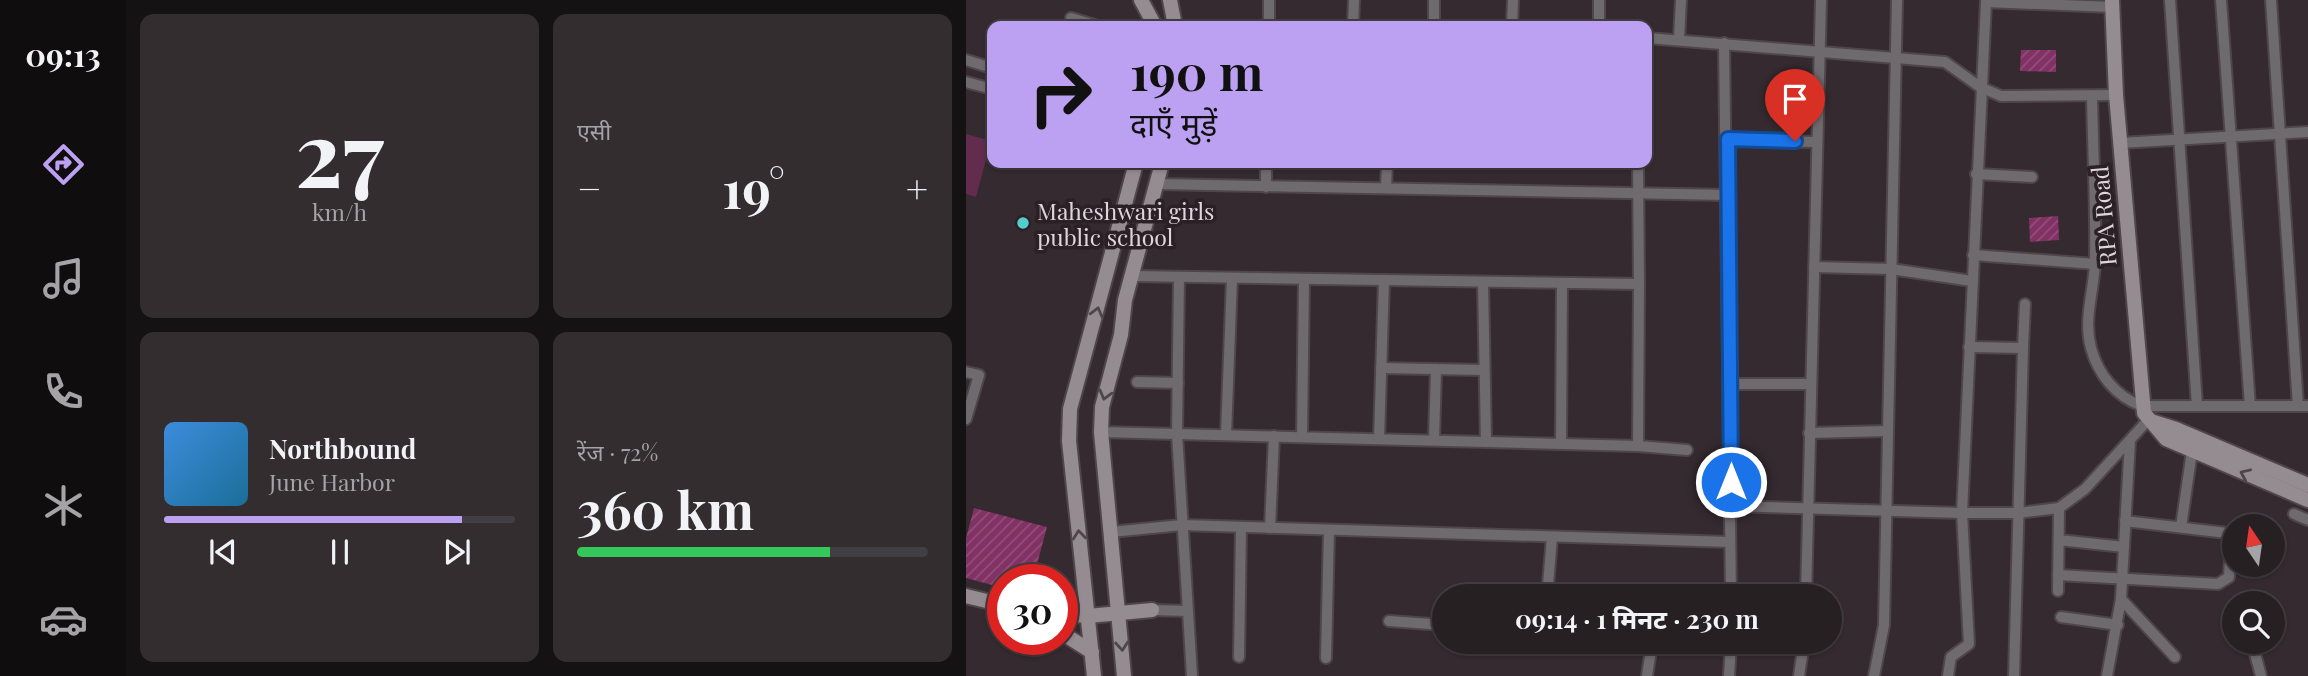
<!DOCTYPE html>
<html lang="hi">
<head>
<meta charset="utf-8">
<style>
  :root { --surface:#272023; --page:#332d30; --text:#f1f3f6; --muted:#a4a3a6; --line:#433e41; --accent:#bca0f2 }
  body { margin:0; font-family:"Playfair Display","Noto Sans Devanagari",serif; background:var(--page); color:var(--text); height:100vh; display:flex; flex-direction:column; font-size:26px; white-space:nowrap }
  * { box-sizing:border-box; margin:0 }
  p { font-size:23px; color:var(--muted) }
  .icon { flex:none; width:38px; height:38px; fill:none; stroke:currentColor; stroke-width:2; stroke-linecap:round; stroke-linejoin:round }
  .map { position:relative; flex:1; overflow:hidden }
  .details { display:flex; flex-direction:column; gap:14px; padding:14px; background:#151213; width:840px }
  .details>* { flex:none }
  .guide { position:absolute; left:21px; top:21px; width:665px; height:147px; border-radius:14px; box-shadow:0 2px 5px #0004,0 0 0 2px var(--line); background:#bca0f2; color:#111; overflow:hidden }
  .needle { width:46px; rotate:347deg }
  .tools { position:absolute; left:1256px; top:514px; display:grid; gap:14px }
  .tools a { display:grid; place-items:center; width:63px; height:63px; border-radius:50%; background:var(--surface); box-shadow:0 2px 5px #0004,0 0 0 2px var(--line); font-size:35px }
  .speed { position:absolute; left:21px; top:564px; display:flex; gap:14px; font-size:35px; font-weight:700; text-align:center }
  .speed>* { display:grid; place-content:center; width:91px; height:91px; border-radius:50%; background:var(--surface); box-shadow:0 2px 5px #0004,0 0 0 2px var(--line); line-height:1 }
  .speed .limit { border:10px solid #d22; background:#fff; color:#111 }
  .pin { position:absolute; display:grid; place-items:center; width:60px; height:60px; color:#fff; margin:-72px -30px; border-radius:50% 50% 50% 0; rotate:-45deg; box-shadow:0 0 7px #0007 }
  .pin .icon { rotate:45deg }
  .me { position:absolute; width:77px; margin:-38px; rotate:0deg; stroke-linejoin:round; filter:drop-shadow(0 0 5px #0008) }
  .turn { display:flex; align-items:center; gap:24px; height:147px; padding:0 28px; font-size:32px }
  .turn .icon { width:91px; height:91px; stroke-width:2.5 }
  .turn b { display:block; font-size:49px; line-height:60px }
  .big { font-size:52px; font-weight:700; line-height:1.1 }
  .details .widget { flex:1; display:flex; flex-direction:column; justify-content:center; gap:10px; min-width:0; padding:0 24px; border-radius:14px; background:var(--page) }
  .details .dial { align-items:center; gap:0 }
  .dial b { font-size:91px; line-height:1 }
  .song { display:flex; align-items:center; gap:21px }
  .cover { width:84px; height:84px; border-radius:10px; background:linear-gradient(135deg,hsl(210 70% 55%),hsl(200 70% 35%)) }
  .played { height:7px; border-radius:4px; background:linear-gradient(90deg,var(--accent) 85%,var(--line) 85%) }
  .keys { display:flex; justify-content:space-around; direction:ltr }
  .heat { display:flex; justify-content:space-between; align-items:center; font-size:38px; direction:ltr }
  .charge { height:10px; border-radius:5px; background:linear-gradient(90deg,#34c759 72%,var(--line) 0) }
  .details .tiles { flex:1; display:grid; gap:14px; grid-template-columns:repeat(2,1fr) }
  .trip { position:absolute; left:466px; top:584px; width:410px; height:70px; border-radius:35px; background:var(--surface); box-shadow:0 2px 5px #0004,0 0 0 2px var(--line); font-weight:700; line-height:70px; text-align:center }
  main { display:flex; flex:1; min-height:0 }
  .tabs { display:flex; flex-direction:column; width:126px; justify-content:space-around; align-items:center; background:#100d0e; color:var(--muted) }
  .tabs .icon { width:49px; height:49px }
  .tabs .current { color:var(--accent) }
  .tabs b { font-size:32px; color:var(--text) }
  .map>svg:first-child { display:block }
  .park { fill:#612c4d }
  .building { fill:url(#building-hatch) }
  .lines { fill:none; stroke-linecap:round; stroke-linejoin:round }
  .street-casing { stroke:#4f464a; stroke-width:14 }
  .secondary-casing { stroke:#4f464a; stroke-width:18 }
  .street { stroke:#6f6a6d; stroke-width:10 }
  .secondary { stroke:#958c91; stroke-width:14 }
  .oneway { stroke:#4f464b }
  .route-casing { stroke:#114b97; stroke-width:18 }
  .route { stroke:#1a73e8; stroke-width:12 }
  .poi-dot { fill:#53cdcb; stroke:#2a2026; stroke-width:2.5 }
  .labels { text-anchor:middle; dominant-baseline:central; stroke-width:7; stroke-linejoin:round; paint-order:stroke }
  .poi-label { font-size:23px; fill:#ddd6da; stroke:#2a2026; text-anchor:start }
  .street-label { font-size:23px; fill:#ddd6da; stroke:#2a2026 }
</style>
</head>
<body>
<main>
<nav class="tabs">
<b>09:13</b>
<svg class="icon current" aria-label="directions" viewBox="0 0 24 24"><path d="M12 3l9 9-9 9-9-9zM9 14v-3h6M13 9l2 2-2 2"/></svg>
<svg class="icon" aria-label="music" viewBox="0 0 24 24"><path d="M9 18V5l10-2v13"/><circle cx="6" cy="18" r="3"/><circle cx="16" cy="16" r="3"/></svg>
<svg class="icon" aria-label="phone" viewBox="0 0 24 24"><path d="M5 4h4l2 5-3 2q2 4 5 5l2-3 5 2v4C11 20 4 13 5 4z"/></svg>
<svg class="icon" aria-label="climate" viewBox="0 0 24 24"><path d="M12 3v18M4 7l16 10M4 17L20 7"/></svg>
<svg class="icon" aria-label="car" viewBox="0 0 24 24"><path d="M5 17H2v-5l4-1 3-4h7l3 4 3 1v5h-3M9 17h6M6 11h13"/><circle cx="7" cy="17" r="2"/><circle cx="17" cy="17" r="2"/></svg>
</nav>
<section class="details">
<div class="tiles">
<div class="widget dial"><b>27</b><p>km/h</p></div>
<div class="widget"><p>एसी</p>
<div class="heat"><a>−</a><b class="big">19°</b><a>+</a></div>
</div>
<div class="widget">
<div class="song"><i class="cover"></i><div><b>Northbound</b><p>June Harbor</p></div></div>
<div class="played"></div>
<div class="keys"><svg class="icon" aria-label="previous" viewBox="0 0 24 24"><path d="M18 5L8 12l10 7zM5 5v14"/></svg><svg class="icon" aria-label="pause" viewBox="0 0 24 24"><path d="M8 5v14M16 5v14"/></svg><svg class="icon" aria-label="next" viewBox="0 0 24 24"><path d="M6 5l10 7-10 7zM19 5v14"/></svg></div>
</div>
<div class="widget"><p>रेंज · 72%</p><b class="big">360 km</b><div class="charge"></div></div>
</div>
</section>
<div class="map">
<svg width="1342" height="676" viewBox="0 0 1342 676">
  <defs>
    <pattern id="building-hatch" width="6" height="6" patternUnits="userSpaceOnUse" patternTransform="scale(1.75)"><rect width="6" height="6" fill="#813164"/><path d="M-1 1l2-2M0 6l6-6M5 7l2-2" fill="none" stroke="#924e7a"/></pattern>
  </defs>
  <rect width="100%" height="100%" fill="#342a2f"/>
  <!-- park -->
  <path class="park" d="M 0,134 L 25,141 L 10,197 L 0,194 Z"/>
  <!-- building -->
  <g class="building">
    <path d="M 1055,50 L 1090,50 L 1090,72 L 1054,71 Z"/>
    <path d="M 1092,216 L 1093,240 L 1064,242 L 1063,218 Z"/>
    <path d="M 8,508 L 81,527 L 67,579 L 37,579 L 37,588 L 0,578 L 0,538 Z"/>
  </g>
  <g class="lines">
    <!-- street casing -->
    <g class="street-casing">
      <g id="street">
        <path d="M 1204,0 L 1231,406"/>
        <path d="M 1255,0 L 1284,406"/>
        <path d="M 1305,0 L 1332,406"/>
        <path d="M 105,18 L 132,26"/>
        <path d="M 303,26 L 303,0"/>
        <path d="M 387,26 L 388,0"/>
        <path d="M 468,26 L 468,0"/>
        <path d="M 546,26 L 547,0"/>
        <path d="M 633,26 L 633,0"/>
        <path d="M 681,38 L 979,62 L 1014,87 L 1035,96 L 1150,95"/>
        <path d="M 713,39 L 715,0"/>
        <path d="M 758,43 L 765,597"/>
        <path d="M 0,60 L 26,68"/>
        <path d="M 0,82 L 26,89"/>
        <path d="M 1126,96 C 1127,151 1130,207 1129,262 C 1128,291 1117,319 1125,348 C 1132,374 1150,397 1176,406 L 1342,406"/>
        <path d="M 762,140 L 851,142"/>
        <path d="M 1154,143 L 1342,132"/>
        <path d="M 1010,174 L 1066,177"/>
        <path d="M 192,184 L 761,195"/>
        <path d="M 300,187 L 300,163"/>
        <path d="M 420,188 L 421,163"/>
        <path d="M 1007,255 L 1129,264"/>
        <path d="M 848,267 L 925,269 L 1006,281"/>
        <path d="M 166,276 L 673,284 L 672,163"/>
        <path d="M 213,277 L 211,434 L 226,676"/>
        <path d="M 517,282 L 520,442"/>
        <path d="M 1003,347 L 1057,348 L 1048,676"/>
        <path d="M 1057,348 L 1059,304"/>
        <path d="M 415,368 L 518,370"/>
        <path d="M 0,372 L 13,375 L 0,419"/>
        <path d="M 171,382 L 212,383"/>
        <path d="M 764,384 L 844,384"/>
        <path d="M 135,432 L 672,446 L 721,450"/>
        <path d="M 843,433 L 921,431"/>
        <path d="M 260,435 L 266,278"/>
        <path d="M 336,437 L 338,279"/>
        <path d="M 413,439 L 418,280"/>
        <path d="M 468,440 L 470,369"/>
        <path d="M 595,444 L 596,283"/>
        <path d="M 672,446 L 673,284"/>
        <path d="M 765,506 L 996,513 L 1052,513 L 1093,508 L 1119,489 L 1183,419"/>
        <path d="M 1328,514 L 1342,520"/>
        <path d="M 1215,527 L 1226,451"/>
        <path d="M 304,528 L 308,436"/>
        <path d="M 145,532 L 216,525 L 764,542"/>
        <path d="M 1093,540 L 1158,547"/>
        <path d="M 1092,575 L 1252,584 L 1263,577 L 1265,540 L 1261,533 L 1159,521"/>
        <path d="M 1092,591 L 1093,508"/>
        <path d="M 581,597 L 586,537"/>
        <path d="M 840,597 L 855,0"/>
        <path d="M 1155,599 L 1209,657"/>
        <path d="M 186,610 L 222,611"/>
        <path d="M 1095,617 L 1152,625"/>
        <path d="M 423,621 L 478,625"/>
        <path d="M 676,642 L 765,650"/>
        <path d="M 1286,642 L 1295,676"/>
        <path d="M 273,657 L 275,527"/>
        <path d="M 360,658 L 363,530"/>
        <path d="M 681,676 L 686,643"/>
        <path d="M 763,676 L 765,642"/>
        <path d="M 833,676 L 838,642"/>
        <path d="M 908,676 L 918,625 L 931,0"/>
        <path d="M 982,676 L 985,657 L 1003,644 L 996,513 L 1020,2 L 1146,7"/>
        <path d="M 1141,676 L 1155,599 L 1164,441"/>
      </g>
    </g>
    <!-- secondary casing -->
    <g class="secondary-casing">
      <g id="secondary">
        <path d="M 175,0 L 189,26"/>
        <path d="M 204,0 L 209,26"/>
        <path d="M 1146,0 L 1150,95 L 1178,413 L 1200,439 L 1342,500"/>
        <path d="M 1188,422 L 1210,429 L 1342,485"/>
        <path d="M 0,596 L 37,605"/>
        <path d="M 96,614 L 122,616 L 186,610"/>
        <path d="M 96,633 L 126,652"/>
        <path d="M 128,676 L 103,441 L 104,409 L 170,163"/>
        <path d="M 158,676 L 135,432 L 136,407 L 155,335 L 159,300 L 196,163"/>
      </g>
    </g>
    <!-- street -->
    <use href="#street" class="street"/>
    <!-- secondary -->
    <use href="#secondary" class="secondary"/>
  </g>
  <!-- one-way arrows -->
  <defs><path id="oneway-chevron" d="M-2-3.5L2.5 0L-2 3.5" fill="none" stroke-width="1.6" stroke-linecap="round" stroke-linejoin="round" transform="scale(1.75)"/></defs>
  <g class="oneway">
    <use href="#oneway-chevron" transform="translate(131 312) rotate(-75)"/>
    <use href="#oneway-chevron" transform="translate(139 395) rotate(105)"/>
    <use href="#oneway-chevron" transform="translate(1279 474) rotate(-156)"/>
    <use href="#oneway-chevron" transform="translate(113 535) rotate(-96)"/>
    <use href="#oneway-chevron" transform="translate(156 646) rotate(85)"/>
  </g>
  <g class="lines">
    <!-- route casing -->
    <g class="route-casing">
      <path id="route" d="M 765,482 L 762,139 L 829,141"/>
    </g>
    <!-- route -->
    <use href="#route" class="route"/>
  </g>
  <!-- markers -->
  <circle class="poi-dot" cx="57" cy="223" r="7"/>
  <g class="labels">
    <!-- poi labels -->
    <g class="poi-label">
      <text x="71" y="210">Maheshwari girls<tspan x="71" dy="26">public school</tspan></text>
    </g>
    <!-- street labels -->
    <g class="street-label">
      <text transform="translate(1137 216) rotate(-95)">RPA Road</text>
    </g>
  </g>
</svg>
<div class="tools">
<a><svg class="needle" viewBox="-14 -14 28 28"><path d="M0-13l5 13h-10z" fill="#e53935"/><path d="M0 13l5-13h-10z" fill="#a4a3a6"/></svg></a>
<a><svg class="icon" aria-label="search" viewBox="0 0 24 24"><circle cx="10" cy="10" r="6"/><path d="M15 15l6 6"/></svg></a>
</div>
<div class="speed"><div class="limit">30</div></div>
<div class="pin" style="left:829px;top:141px;background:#d93025"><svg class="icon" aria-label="arrive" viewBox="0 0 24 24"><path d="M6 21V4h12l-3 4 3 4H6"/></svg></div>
<svg class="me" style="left:765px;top:482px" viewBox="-20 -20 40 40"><circle r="17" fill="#1a73e8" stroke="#fff" stroke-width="3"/><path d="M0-11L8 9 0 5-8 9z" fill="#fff"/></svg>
<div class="trip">09:14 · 1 मिनट · 230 m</div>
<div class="guide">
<div class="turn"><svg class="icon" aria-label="right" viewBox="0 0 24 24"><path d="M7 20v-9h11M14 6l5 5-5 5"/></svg><div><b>190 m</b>दाएँ मुड़ें</div></div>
</div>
</div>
</main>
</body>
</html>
